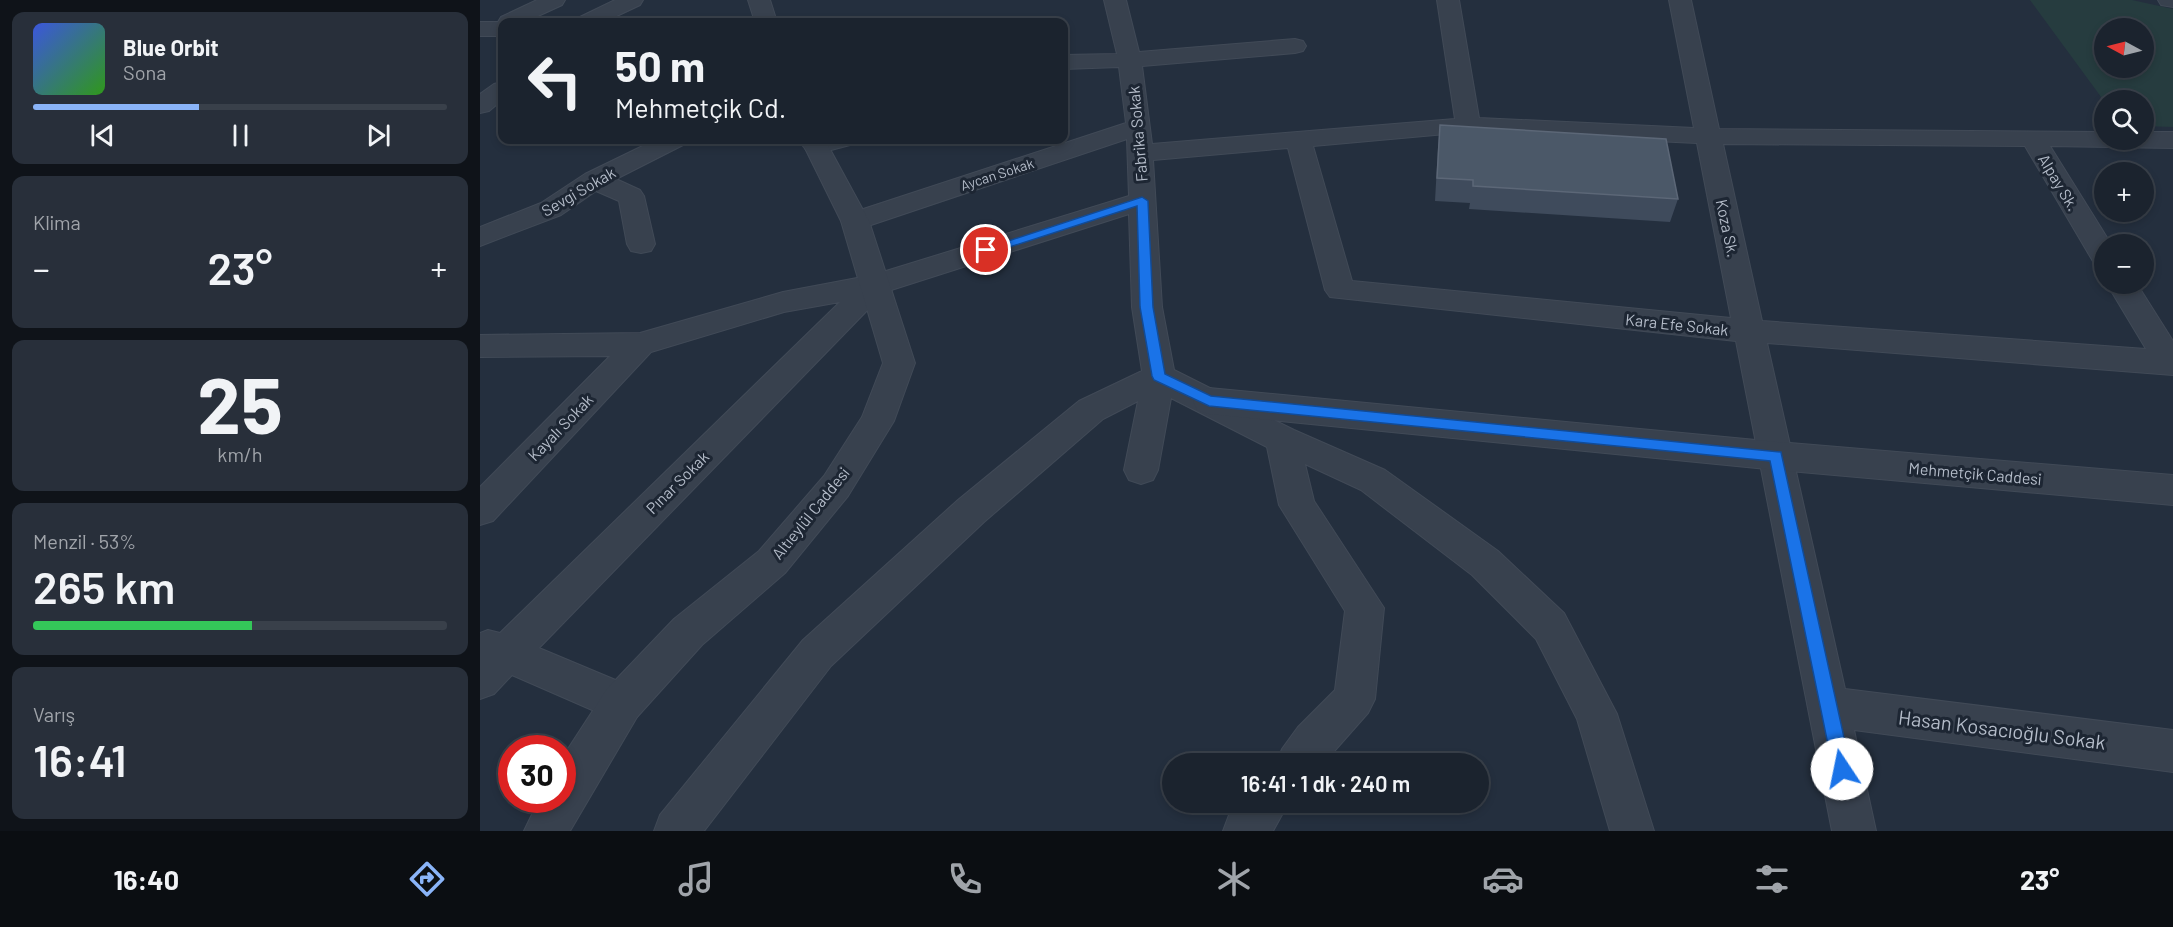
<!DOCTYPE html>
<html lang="tr">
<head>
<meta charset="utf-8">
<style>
  :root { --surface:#1b232e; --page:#282f3a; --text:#f1f3f6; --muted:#a0a4aa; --line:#39404a; --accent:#8ab4f8 }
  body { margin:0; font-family:Barlow,sans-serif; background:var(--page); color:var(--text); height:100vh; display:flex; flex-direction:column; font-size:22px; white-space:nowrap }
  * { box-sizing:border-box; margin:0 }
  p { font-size:20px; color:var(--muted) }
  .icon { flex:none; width:33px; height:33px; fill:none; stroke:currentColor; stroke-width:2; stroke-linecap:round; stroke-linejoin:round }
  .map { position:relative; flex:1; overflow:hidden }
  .details { display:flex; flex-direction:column; gap:12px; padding:12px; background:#0f1319; width:480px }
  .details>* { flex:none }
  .guide { position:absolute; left:18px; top:18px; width:570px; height:126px; border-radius:12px; box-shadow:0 3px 9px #0003,0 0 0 2px var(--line); background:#1b232e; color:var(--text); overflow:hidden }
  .needle { width:39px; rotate:277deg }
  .fabs { position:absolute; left:1614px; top:18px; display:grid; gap:12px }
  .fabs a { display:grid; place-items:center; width:60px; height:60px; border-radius:50%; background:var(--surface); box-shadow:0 3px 9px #0003,0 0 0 2px var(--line); font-size:30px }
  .speed { position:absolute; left:18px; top:735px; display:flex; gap:12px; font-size:30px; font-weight:700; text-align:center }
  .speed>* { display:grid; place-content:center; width:78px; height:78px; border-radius:50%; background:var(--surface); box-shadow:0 3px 9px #0003,0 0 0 2px var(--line); line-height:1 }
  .speed .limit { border:9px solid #d22; background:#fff; color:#111 }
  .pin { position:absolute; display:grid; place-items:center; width:51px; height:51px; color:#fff; margin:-26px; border:3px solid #fff; border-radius:50%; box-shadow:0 2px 6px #0007 }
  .me { position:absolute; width:66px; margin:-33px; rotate:349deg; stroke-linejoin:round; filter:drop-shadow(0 0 4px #0008) }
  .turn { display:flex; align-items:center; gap:21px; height:126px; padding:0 18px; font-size:27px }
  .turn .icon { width:78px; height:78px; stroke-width:2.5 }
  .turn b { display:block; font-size:42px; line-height:51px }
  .big { font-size:45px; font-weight:600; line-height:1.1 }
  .details .card { flex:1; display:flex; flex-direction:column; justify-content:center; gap:9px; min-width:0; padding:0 21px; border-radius:12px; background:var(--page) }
  .details .dial { align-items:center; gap:0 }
  .dial b { font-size:78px; line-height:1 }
  .song { display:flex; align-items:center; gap:18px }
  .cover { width:72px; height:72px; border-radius:9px; background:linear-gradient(135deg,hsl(230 70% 55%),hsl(110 70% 35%)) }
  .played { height:6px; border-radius:3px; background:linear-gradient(90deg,var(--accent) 40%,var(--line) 40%) }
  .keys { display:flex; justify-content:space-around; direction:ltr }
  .heat { display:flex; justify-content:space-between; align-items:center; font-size:33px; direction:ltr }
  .charge { height:9px; border-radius:4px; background:linear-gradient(90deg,#34c759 53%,var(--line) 0) }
  .trip { position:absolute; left:682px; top:753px; width:327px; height:60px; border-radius:30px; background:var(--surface); box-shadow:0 3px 9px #0003,0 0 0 2px var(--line); font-weight:600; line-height:60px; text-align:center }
  .menu { display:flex; height:96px; justify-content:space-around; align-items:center; background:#0b0e12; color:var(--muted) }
  .menu .icon { width:42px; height:42px }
  .menu .current { color:var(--accent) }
  .menu b { font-size:27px; color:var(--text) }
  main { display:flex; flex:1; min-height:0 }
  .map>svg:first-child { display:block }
  .green { fill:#263c3f; fill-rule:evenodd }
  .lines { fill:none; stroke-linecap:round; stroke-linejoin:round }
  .minor-casing { stroke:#414a57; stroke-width:2 }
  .tertiary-casing { stroke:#414a57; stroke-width:2 }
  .minor { fill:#38414e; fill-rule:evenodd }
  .tertiary { fill:#38414e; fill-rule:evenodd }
  .wall { fill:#3f4b5c }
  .building { fill:#4b5868; stroke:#5c6777; stroke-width:1.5 }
  .route { fill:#1a73e8; stroke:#114b97; stroke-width:1.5 }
  .labels { text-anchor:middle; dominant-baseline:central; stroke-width:6; stroke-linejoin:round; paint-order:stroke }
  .far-street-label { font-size:14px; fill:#b4bcc9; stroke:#1d2633 }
  .street-label { font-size:16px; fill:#b4bcc9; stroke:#1d2633 }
  .near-street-label { font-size:20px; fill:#b4bcc9; stroke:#1d2633 }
</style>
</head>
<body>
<main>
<section class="details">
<div class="card">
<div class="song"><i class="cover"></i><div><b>Blue Orbit</b><p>Sona</p></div></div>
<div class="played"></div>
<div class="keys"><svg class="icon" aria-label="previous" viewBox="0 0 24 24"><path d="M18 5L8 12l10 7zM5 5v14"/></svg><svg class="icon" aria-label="pause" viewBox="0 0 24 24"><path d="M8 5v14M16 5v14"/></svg><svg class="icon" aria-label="next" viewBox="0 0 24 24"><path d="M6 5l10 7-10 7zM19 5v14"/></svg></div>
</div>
<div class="card"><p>Klima</p>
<div class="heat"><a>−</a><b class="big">23°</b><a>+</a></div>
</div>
<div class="card dial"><b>25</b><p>km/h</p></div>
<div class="card"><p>Menzil · 53%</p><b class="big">265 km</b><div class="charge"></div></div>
<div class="card"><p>Varış</p><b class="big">16:41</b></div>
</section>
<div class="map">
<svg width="1693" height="831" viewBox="0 0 1693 831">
  <rect width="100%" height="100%" fill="#242f3e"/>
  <!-- green -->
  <path class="green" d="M 1550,0 L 1652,0 L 1693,9 L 1693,127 L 1664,126 L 1664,100 L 1624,101 ZM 1624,28 L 1664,28 L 1664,68 L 1624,68 Z"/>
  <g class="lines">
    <!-- minor casing -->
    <g class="minor-casing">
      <g id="minor">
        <path d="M 57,0 L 85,0 L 82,5 L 45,22 L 22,22 L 22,36 L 0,36 L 0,22 L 18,22 L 21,17 Z"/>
        <path d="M 135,0 L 163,0 L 160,5 L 124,22 L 97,22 L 100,17 Z"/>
        <path d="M 624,0 L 646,0 L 659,52 L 815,39 L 823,41 L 826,46 L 823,51 L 815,53 L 662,66 L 672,144 L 975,119 L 957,0 L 979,0 L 999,118 L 1214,128 L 1189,0 L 1211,0 L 1239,129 L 1624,132 L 1624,140 L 1664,140 L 1664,132 L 1693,132 L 1693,148 L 1570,146 L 1631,244 L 1624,244 L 1624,266 L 1614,263 L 1545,146 L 1243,144 L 1282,321 L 1666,349 L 1627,284 L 1657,284 L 1693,341 L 1693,375 L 1287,343 L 1365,689 L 1693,730 L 1693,772 L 1374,730 L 1396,831 L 1352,831 L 1256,341 L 850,297 L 845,290 L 808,148 L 673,160 L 682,307 L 694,370 L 814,430 L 905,470 L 1018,551 L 1084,613 L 1137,714 L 1174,831 L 1130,831 L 1097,719 L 1056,639 L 992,575 L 881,490 L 825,464 L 834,501 L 904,608 L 895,699 L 888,713 L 843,764 L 796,764 L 802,749 L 818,727 L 855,690 L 865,611 L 799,505 L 787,447 L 691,398 L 678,470 L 673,480 L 661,484 L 649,480 L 644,470 L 658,401 L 623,419 L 504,522 L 351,666 L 224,831 L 174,831 L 180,815 L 323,640 L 478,500 L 599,401 L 662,371 L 652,307 L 649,214 L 405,292 L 59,648 L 157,689 L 163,703 L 157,717 L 142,723 L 32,675 L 14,694 L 0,699 L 0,633 L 8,630 L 20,633 L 360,302 L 304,312 L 171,352 L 13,521 L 0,525 L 0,487 L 130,356 L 0,357 L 0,335 L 160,333 L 303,292 L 393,275 L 649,196 L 647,139 L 385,227 L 375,230 L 365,227 L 361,221 L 365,215 L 646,123 L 639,67 L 584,69 L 584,55 L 637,54 ZM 988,132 L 1217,143 L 1251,318 L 872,281 L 833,146 Z"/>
        <path d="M 1678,0 L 1693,0 L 1693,7 L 1681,5 Z"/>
        <path d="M 22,82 L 22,100 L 9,111 L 0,113 L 0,94 L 14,84 Z"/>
        <path d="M 175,140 L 207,140 L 203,145 L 136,179 L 160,190 L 164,196 L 175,244 L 171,251 L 161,253 L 151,251 L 147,244 L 139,201 L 116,191 L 81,215 L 0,246 L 0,227 L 61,203 L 105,174 Z"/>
        <path d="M 332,140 L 374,140 L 370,145 L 336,154 L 327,151 L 323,146 Z"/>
        <path d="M 759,802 L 809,802 L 793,831 L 743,831 L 749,815 Z"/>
      </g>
    </g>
    <!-- tertiary casing -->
    <g class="tertiary-casing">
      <g id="tertiary">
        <path d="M 268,0 L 290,0 L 297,22 L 275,22 Z"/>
        <path d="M 321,140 L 345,140 L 389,221 L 435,363 L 414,421 L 368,496 L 305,573 L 222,645 L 157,717 L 90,831 L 44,831 L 59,800 L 82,800 L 82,758 L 127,689 L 194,619 L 279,551 L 344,476 L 382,417 L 403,363 L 361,221 Z"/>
        <path d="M 729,388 L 1297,442 L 1693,475 L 1693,505 L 1297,470 L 729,414 L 717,410 L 713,401 L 717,392 Z"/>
      </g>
    </g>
    <!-- minor -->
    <use href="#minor" class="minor"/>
    <!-- tertiary -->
    <use href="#tertiary" class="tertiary"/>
  </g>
  <!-- wall -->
  <path class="wall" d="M 960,125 L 1198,199 L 1190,222 L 989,209 L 990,203 L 955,201 L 958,147 Z"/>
  <!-- building -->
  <path class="building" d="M 960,125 L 1186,139 L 1198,199 L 993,186 L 993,180 L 957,178 Z"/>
  <!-- route -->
  <path class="route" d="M 662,197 L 668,201 L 673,307 L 685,374 L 731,396 L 1301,452 L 1371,769 L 1368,775 L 1362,778 L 1356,775 L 1353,769 L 1290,461 L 729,406 L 674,380 L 672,376 L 660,307 L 657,206 L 511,253 L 506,254 L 501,250 Z"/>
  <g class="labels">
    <!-- far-street labels -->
    <g class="far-street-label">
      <text transform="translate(517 174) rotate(-18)">Aycan Sokak</text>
    </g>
    <!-- street labels -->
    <g class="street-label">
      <text transform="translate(657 134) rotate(-95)">Fabrika Sokak</text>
      <text transform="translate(1579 182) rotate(59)">Alpay Sk.</text>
      <text transform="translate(98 191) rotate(-30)">Sevgi Sokak</text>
      <text transform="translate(1248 228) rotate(78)">Koza Sk.</text>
      <text transform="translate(1197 324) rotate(6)">Kara Efe Sokak</text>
      <text transform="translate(80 427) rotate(-46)">Kayalı Sokak</text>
      <text transform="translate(1495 473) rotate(5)">Mehmetçik Caddesi</text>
      <text transform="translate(197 482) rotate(-45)">Pınar Sokak</text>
      <text transform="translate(330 513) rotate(-51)">Altıeylül Caddesi</text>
    </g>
    <!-- near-street labels -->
    <g class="near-street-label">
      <text transform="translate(1522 729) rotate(7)">Hasan Kosacıoğlu Sokak</text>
    </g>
  </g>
</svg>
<div class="fabs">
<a><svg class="needle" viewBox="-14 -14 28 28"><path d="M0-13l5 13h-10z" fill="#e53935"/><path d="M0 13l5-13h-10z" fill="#a0a4aa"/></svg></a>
<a><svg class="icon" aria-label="search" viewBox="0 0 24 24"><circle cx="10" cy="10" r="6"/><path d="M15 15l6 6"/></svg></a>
<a>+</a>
<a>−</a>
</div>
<div class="speed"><div class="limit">30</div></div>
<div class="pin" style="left:506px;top:250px;background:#d93025"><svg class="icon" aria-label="arrive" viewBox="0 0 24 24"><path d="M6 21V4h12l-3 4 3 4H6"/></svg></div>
<svg class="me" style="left:1362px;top:769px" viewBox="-20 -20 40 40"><circle r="19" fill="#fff"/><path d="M0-13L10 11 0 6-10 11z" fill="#1a73e8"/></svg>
<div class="trip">16:41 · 1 dk · 240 m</div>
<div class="guide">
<div class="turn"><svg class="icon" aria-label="left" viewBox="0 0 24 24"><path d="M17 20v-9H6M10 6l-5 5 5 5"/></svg><div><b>50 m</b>Mehmetçik Cd.</div></div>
</div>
</div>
</main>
<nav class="menu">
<b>16:40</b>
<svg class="icon current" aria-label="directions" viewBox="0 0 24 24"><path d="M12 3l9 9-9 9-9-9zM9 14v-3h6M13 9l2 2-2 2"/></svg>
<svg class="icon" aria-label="music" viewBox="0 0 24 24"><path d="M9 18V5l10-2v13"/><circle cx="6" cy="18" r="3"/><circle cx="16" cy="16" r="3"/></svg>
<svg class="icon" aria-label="phone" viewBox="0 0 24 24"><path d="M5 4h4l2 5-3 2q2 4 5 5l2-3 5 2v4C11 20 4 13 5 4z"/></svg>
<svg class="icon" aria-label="climate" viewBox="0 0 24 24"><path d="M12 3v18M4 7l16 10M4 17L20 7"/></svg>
<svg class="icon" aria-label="car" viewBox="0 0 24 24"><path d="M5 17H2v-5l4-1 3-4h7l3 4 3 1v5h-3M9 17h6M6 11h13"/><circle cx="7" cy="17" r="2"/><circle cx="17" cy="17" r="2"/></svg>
<svg class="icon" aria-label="filters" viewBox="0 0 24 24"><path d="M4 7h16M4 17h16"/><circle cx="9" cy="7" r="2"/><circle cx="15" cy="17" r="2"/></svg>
<b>23°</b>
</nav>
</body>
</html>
